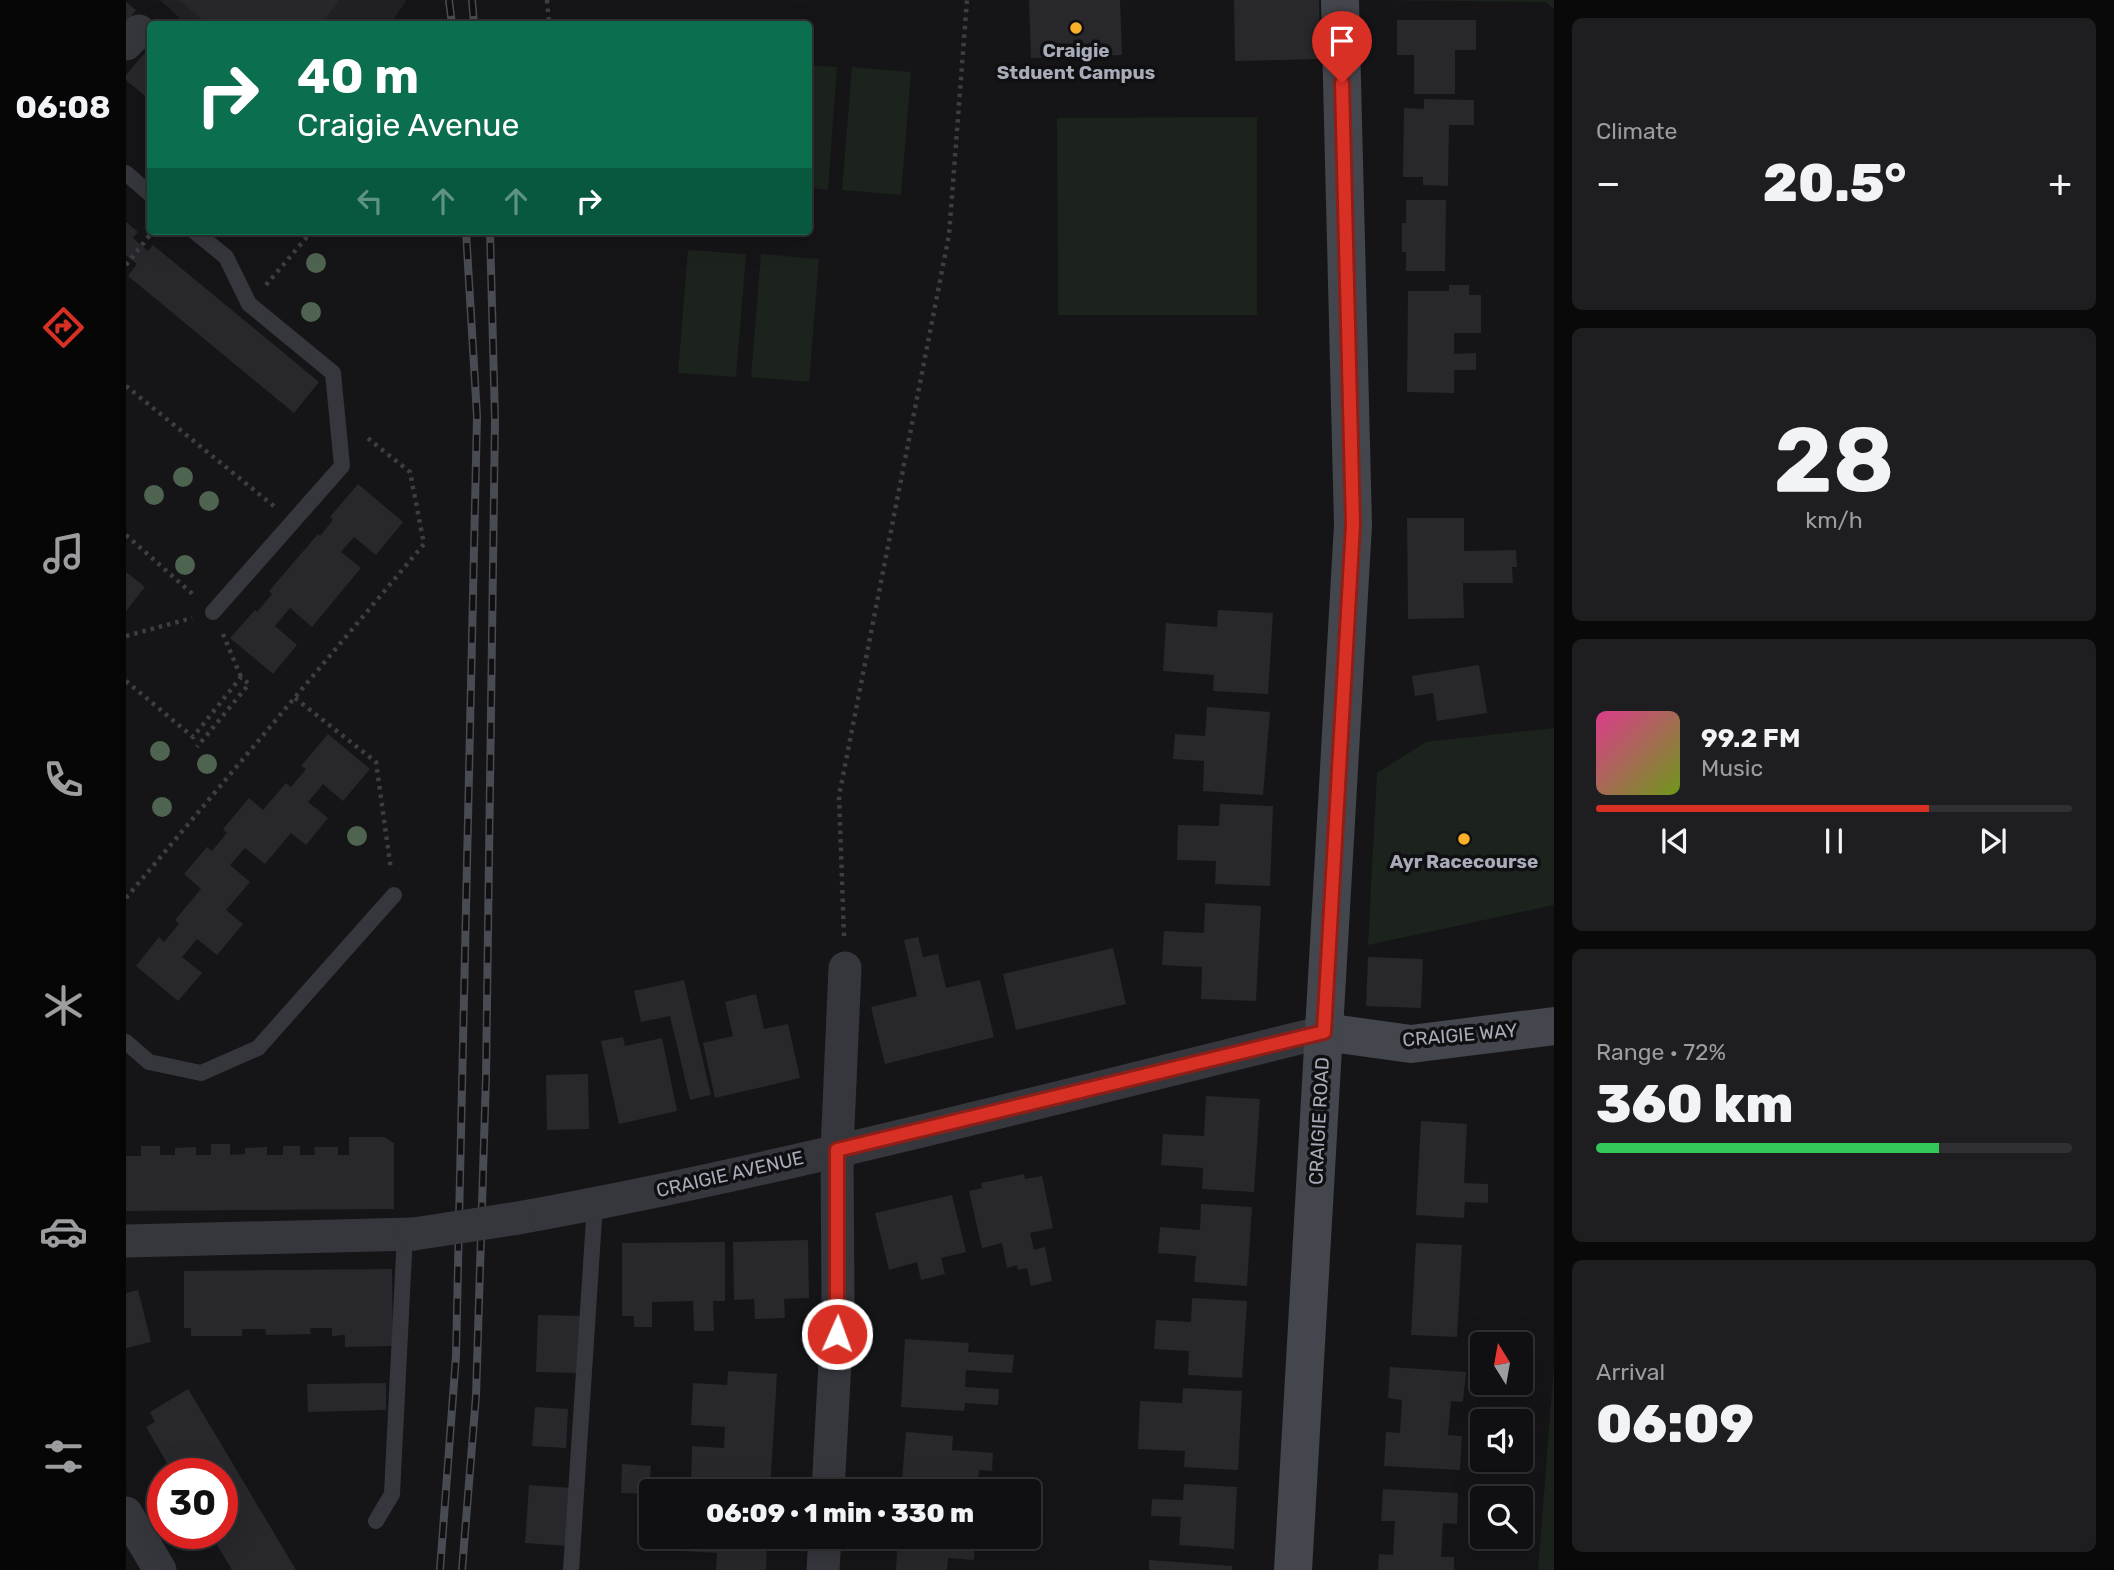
<!DOCTYPE html>
<html lang="en">
<head>
<meta charset="utf-8">
<style>
  :root { --surface:#101012; --page:#1e1e20; --text:#f1f3f6; --muted:#9c9d9f; --line:#303032; --accent:#d93025 }
  body { margin:0; font-family:Rubik,sans-serif; background:var(--page); color:var(--text); height:100vh; display:flex; flex-direction:column; font-size:26px; white-space:nowrap }
  * { box-sizing:border-box; margin:0 }
  p { font-size:23px; color:var(--muted) }
  .icon { flex:none; width:38px; height:38px; fill:none; stroke:currentColor; stroke-width:2; stroke-linecap:round; stroke-linejoin:round }
  .map { position:relative; flex:1; overflow:hidden }
  .side { display:flex; flex-direction:column; gap:18px; padding:18px; background:#09090a; width:560px }
  .side>* { flex:none }
  .hud { position:absolute; left:21px; top:21px; width:665px; height:214px; border-radius:7px; box-shadow:0 7px 28px #0002,0 0 0 2px var(--line); background:#0b6e4f; color:#fff; overflow:hidden }
  .needle { width:46px; rotate:349deg }
  .tools { position:absolute; left:1344px; top:1332px; display:grid; gap:14px }
  .tools a { display:grid; place-items:center; width:63px; height:63px; border-radius:7px; background:var(--surface); box-shadow:0 7px 28px #0002,0 0 0 2px var(--line); font-size:35px }
  .speed { position:absolute; left:21px; top:1458px; display:flex; gap:14px; font-size:35px; font-weight:700; text-align:center }
  .speed>* { display:grid; place-content:center; width:91px; height:91px; border-radius:50%; background:var(--surface); box-shadow:0 7px 28px #0002,0 0 0 2px var(--line); line-height:1 }
  .speed .limit { border:10px solid #d22; background:#fff; color:#111 }
  .pin { position:absolute; display:grid; place-items:center; width:60px; height:60px; color:#fff; margin:-72px -30px; border-radius:50% 50% 50% 0; rotate:-45deg; box-shadow:0 0 7px #0007 }
  .pin .icon { rotate:45deg }
  .me { position:absolute; width:77px; margin:-38px; rotate:2deg; stroke-linejoin:round; filter:drop-shadow(0 0 5px #0008) }
  .turn { display:flex; align-items:center; gap:24px; height:147px; padding:0 35px; font-size:32px }
  .turn .icon { width:91px; height:91px; stroke-width:2.5 }
  .turn b { display:block; font-size:49px; line-height:60px }
  .lanes { display:flex; align-items:center; height:66px; padding:0 35px; background:#0003; justify-content:center; gap:35px; direction:ltr }
  .lanes .off { opacity:.35 }
  .big { font-size:52px; font-weight:800; line-height:1.1 }
  .side .tile { flex:1; display:flex; flex-direction:column; justify-content:center; gap:10px; min-width:0; padding:0 24px; border-radius:10px; background:var(--page) }
  .side .dial { align-items:center; gap:0 }
  .dial b { font-size:91px; line-height:1 }
  .song { display:flex; align-items:center; gap:21px }
  .cover { width:84px; height:84px; border-radius:10px; background:linear-gradient(135deg,hsl(330 70% 55%),hsl(80 70% 35%)) }
  .played { height:7px; border-radius:4px; background:linear-gradient(90deg,var(--accent) 70%,var(--line) 70%) }
  .keys { display:flex; justify-content:space-around; direction:ltr }
  .heat { display:flex; justify-content:space-between; align-items:center; font-size:38px; direction:ltr }
  .charge { height:10px; border-radius:5px; background:linear-gradient(90deg,#34c759 72%,var(--line) 0) }
  .trip { position:absolute; left:513px; top:1479px; width:402px; height:70px; border-radius:7px; background:var(--surface); box-shadow:0 7px 28px #0002,0 0 0 2px var(--line); font-weight:800; line-height:70px; text-align:center }
  main { display:flex; flex:1; min-height:0 }
  .tabs { display:flex; flex-direction:column; width:126px; justify-content:space-around; align-items:center; background:#060607; color:var(--muted) }
  .tabs .icon { width:49px; height:49px }
  .tabs .current { color:var(--accent) }
  .tabs b { font-size:32px; color:var(--text) }
  .map>svg:first-child { display:block }
  .built { fill:#212125 }
  .green { fill:#1b231c }
  .building { fill:#28282c }
  .lines { fill:none; stroke-linecap:round; stroke-linejoin:round }
  .path { stroke:#3c3e44; stroke-width:4.5; stroke-dasharray:3.5 5; stroke-linecap:butt }
  .lane { stroke:#36373d; stroke-width:16 }
  .street { stroke:#36373d; stroke-width:33 }
  .secondary { stroke:#44464d; stroke-width:38 }
  .rail-casing { stroke:#494b52; stroke-width:8 }
  .rail { stroke:#101013; stroke-width:5; stroke-dasharray:16; stroke-linecap:butt }
  .street-bridge { stroke:#36373d; stroke-width:33 }
  .tree { fill:#4e6450 }
  .route-casing { stroke:#8d1f18; stroke-width:18 }
  .route { stroke:#d93025; stroke-width:12 }
  .poi-dot { fill:#fcaf29; stroke:#101013; stroke-width:2.5 }
  .labels { text-anchor:middle; dominant-baseline:central; stroke-width:7; stroke-linejoin:round; paint-order:stroke }
  .poi-label { font-size:19px; font-weight:bold; fill:#a7acb8; stroke:#101013 }
  .street-label { font-size:19px; fill:#a7acb8; stroke:#101013 }
</style>
</head>
<body>
<main>
<nav class="tabs">
<b>06:08</b>
<svg class="icon current" aria-label="directions" viewBox="0 0 24 24"><path d="M12 3l9 9-9 9-9-9zM9 14v-3h6M13 9l2 2-2 2"/></svg>
<svg class="icon" aria-label="music" viewBox="0 0 24 24"><path d="M9 18V5l10-2v13"/><circle cx="6" cy="18" r="3"/><circle cx="16" cy="16" r="3"/></svg>
<svg class="icon" aria-label="phone" viewBox="0 0 24 24"><path d="M5 4h4l2 5-3 2q2 4 5 5l2-3 5 2v4C11 20 4 13 5 4z"/></svg>
<svg class="icon" aria-label="climate" viewBox="0 0 24 24"><path d="M12 3v18M4 7l16 10M4 17L20 7"/></svg>
<svg class="icon" aria-label="car" viewBox="0 0 24 24"><path d="M5 17H2v-5l4-1 3-4h7l3 4 3 1v5h-3M9 17h6M6 11h13"/><circle cx="7" cy="17" r="2"/><circle cx="17" cy="17" r="2"/></svg>
<svg class="icon" aria-label="filters" viewBox="0 0 24 24"><path d="M4 7h16M4 17h16"/><circle cx="9" cy="7" r="2"/><circle cx="15" cy="17" r="2"/></svg>
</nav>
<div class="map">
<svg width="1428" height="1570" viewBox="0 0 1428 1570">
  <rect width="100%" height="100%" fill="#151518"/>
  <!-- built -->
  <path class="built" d="M 34,0 L 279,0 L 279,3 L 264,24 L 60,24 Z"/>
  <!-- green -->
  <g class="green">
    <path d="M 1244,0 L 1428,0 L 1428,9 L 1420,2 Z"/>
    <path d="M 682,65 L 711,67 L 702,190 L 683,188 Z"/>
    <path d="M 726,67 L 785,72 L 775,195 L 716,190 Z"/>
    <path d="M 1131,117 L 1131,315 L 932,315 L 931,118 Z"/>
    <path d="M 562,250 L 620,254 L 610,377 L 552,373 Z"/>
    <path d="M 635,254 L 693,259 L 683,382 L 625,377 Z"/>
    <path d="M 1428,728 L 1428,905 L 1242,945 L 1251,773 L 1300,742 Z"/>
    <path d="M 1428,1365 L 1428,1570 L 1412,1570 Z"/>
  </g>
  <!-- building -->
  <g class="building">
    <path d="M 53,0 L 211,0 L 213,2 L 193,24 L 81,24 Z"/>
    <path d="M 903,0 L 994,0 L 996,55 L 905,58 Z"/>
    <path d="M 1108,0 L 1193,0 L 1194,59 L 1109,61 Z"/>
    <path d="M 0,2 L 10,10 L 0,23 Z"/>
    <path d="M 1271,20 L 1350,20 L 1350,50 L 1329,50 L 1329,94 L 1288,94 L 1288,55 L 1271,55 Z"/>
    <path d="M 23,48 L 24,49 L 24,100 L 0,80 L 0,75 Z"/>
    <path d="M 1298,99 L 1348,100 L 1348,125 L 1323,125 L 1322,186 L 1297,185 L 1297,177 L 1277,177 L 1278,108 L 1298,109 Z"/>
    <path d="M 1280,200 L 1320,200 L 1319,271 L 1280,271 L 1280,252 L 1276,252 L 1276,223 L 1280,223 Z"/>
    <path d="M 0,222 L 12,232 L 7,238 L 15,245 L 22,251 L 27,245 L 193,382 L 168,413 L 2,276 L 11,264 L 0,255 Z"/>
    <path d="M 1323,285 L 1343,285 L 1343,295 L 1355,295 L 1355,333 L 1328,333 L 1328,354 L 1350,353 L 1350,370 L 1328,370 L 1328,393 L 1281,392 L 1282,291 L 1323,291 Z"/>
    <path d="M 232,484 L 277,522 L 250,555 L 228,537 L 215,552 L 235,568 L 186,627 L 164,608 L 149,626 L 171,645 L 147,674 L 104,638 L 129,610 L 131,612 L 146,594 L 143,591 L 192,534 L 194,536 L 207,520 L 204,517 Z"/>
    <path d="M 1281,518 L 1338,518 L 1338,551 L 1390,550 L 1391,567 L 1386,567 L 1387,583 L 1337,583 L 1338,618 L 1282,619 Z"/>
    <path d="M 0,572 L 19,587 L 0,611 Z"/>
    <path d="M 1092,610 L 1147,613 L 1142,694 L 1087,691 L 1088,675 L 1037,671 L 1040,623 L 1091,627 Z"/>
    <path d="M 1353,665 L 1361,713 L 1311,721 L 1307,693 L 1289,696 L 1286,676 Z"/>
    <path d="M 1081,707 L 1144,712 L 1137,795 L 1077,791 L 1078,761 L 1047,759 L 1049,734 L 1079,736 Z"/>
    <path d="M 202,734 L 244,769 L 217,801 L 197,784 L 182,802 L 202,818 L 180,845 L 165,833 L 139,864 L 119,848 L 104,865 L 124,882 L 100,910 L 117,924 L 91,955 L 71,939 L 56,957 L 76,973 L 52,1001 L 10,966 L 33,937 L 38,942 L 53,924 L 49,920 L 75,889 L 58,874 L 81,847 L 86,851 L 101,833 L 97,829 L 123,798 L 137,810 L 160,783 L 165,787 L 180,769 L 175,766 Z"/>
    <path d="M 1094,804 L 1147,806 L 1144,886 L 1089,884 L 1090,861 L 1051,860 L 1052,825 L 1093,826 Z"/>
    <path d="M 1079,903 L 1135,906 L 1130,1001 L 1075,999 L 1076,967 L 1036,965 L 1038,931 L 1078,933 Z"/>
    <path d="M 792,937 L 797,957 L 812,954 L 820,988 L 854,980 L 868,1037 L 759,1064 L 745,1007 L 791,996 L 778,940 Z"/>
    <path d="M 987,948 L 1000,1004 L 890,1030 L 877,974 Z"/>
    <path d="M 1242,957 L 1297,959 L 1295,1008 L 1240,1006 Z"/>
    <path d="M 558,980 L 585,1095 L 564,1100 L 544,1016 L 515,1022 L 508,991 Z"/>
    <path d="M 630,994 L 638,1029 L 662,1024 L 674,1078 L 589,1098 L 577,1043 L 607,1036 L 599,1002 Z"/>
    <path d="M 497,1037 L 499,1046 L 536,1038 L 551,1111 L 493,1124 L 475,1041 Z"/>
    <path d="M 462,1074 L 463,1129 L 421,1130 L 420,1075 Z"/>
    <path d="M 1080,1096 L 1134,1099 L 1128,1192 L 1076,1189 L 1077,1168 L 1035,1165 L 1037,1134 L 1078,1136 Z"/>
    <path d="M 1295,1121 L 1341,1124 L 1338,1183 L 1362,1184 L 1362,1203 L 1339,1202 L 1338,1218 L 1290,1215 Z"/>
    <path d="M 223,1137 L 258,1137 L 268,1143 L 268,1209 L 0,1211 L 0,1156 L 15,1156 L 15,1146 L 34,1146 L 34,1155 L 49,1155 L 49,1148 L 70,1147 L 70,1155 L 85,1155 L 85,1144 L 104,1144 L 104,1155 L 119,1154 L 119,1148 L 141,1147 L 141,1155 L 157,1155 L 157,1146 L 174,1146 L 174,1155 L 189,1155 L 188,1147 L 212,1147 L 212,1155 L 223,1155 Z"/>
    <path d="M 898,1174 L 899,1179 L 916,1176 L 927,1228 L 904,1233 L 908,1250 L 919,1247 L 926,1281 L 905,1286 L 901,1268 L 892,1270 L 891,1265 L 881,1268 L 876,1243 L 856,1248 L 843,1191 L 856,1188 L 855,1183 Z"/>
    <path d="M 826,1195 L 840,1252 L 815,1258 L 819,1274 L 795,1280 L 791,1262 L 763,1270 L 749,1213 Z"/>
    <path d="M 1075,1204 L 1126,1207 L 1121,1286 L 1068,1282 L 1070,1256 L 1032,1253 L 1034,1227 L 1074,1230 Z"/>
    <path d="M 682,1240 L 683,1298 L 658,1299 L 659,1318 L 629,1319 L 628,1299 L 608,1300 L 607,1242 Z"/>
    <path d="M 599,1242 L 599,1301 L 587,1301 L 588,1331 L 568,1331 L 567,1301 L 526,1302 L 526,1327 L 508,1327 L 508,1316 L 496,1316 L 496,1243 Z"/>
    <path d="M 1290,1243 L 1336,1245 L 1331,1337 L 1285,1335 Z"/>
    <path d="M 266,1269 L 267,1346 L 219,1347 L 219,1335 L 206,1336 L 206,1328 L 184,1328 L 185,1334 L 140,1335 L 139,1329 L 116,1329 L 116,1336 L 65,1336 L 65,1328 L 58,1328 L 58,1271 Z"/>
    <path d="M 12,1290 L 25,1342 L 0,1348 L 0,1293 Z"/>
    <path d="M 1066,1298 L 1121,1301 L 1116,1378 L 1062,1375 L 1063,1351 L 1028,1349 L 1030,1320 L 1065,1322 Z"/>
    <path d="M 412,1315 L 457,1316 L 455,1373 L 410,1372 Z"/>
    <path d="M 779,1339 L 843,1343 L 842,1352 L 888,1355 L 886,1373 L 840,1370 L 839,1387 L 873,1389 L 872,1405 L 839,1403 L 838,1411 L 775,1407 Z"/>
    <path d="M 1264,1367 L 1340,1372 L 1337,1402 L 1325,1401 L 1322,1435 L 1336,1436 L 1334,1470 L 1258,1466 L 1260,1432 L 1274,1433 L 1276,1400 L 1262,1398 Z"/>
    <path d="M 602,1371 L 651,1374 L 644,1491 L 596,1491 L 565,1488 L 566,1446 L 598,1448 L 599,1427 L 565,1425 L 567,1383 L 601,1385 Z"/>
    <path d="M 260,1383 L 260,1410 L 182,1412 L 181,1384 Z"/>
    <path d="M 1057,1388 L 1116,1391 L 1112,1470 L 1058,1467 L 1059,1451 L 1012,1449 L 1014,1401 L 1056,1403 Z"/>
    <path d="M 62,1389 L 95,1444 L 170,1570 L 106,1570 L 87,1538 L 96,1533 L 96,1474 L 57,1474 L 51,1463 L 44,1468 L 20,1427 L 29,1422 L 24,1412 Z"/>
    <path d="M 409,1407 L 442,1409 L 440,1448 L 406,1446 Z"/>
    <path d="M 780,1432 L 827,1436 L 826,1450 L 867,1453 L 866,1471 L 853,1470 L 851,1491 L 775,1491 Z"/>
    <path d="M 496,1464 L 525,1466 L 523,1494 L 495,1493 Z"/>
    <path d="M 1058,1484 L 1111,1487 L 1108,1549 L 1053,1545 L 1055,1517 L 1025,1516 L 1026,1499 L 1057,1500 Z"/>
    <path d="M 403,1485 L 447,1488 L 442,1546 L 399,1543 Z"/>
    <path d="M 1257,1489 L 1332,1493 L 1331,1524 L 1317,1523 L 1315,1557 L 1328,1557 L 1328,1570 L 1252,1570 L 1253,1554 L 1267,1555 L 1269,1521 L 1255,1521 Z"/>
    <path d="M 558,1536 L 641,1536 L 640,1570 L 590,1570 L 591,1553 L 557,1551 Z"/>
    <path d="M 772,1536 L 849,1536 L 848,1560 L 822,1558 L 821,1570 L 770,1570 Z"/>
    <path d="M 1023,1560 L 1106,1566 L 1106,1570 L 1023,1570 Z"/>
  </g>
  <g class="lines">
    <!-- path -->
    <g class="path">
      <path d="M 421,0 L 423,24"/>
      <path d="M 0,265 L 27,231"/>
      <path d="M 140,285 L 186,231"/>
      <path d="M 0,386 L 149,507"/>
      <path d="M 0,535 L 70,597"/>
      <path d="M 97,634 L 115,677"/>
      <path d="M 0,636 L 66,618"/>
      <path d="M 0,681 L 67,737 L 115,677 L 123,684 L 71,747"/>
      <path d="M 169,698 L 250,762 L 265,870"/>
      <path d="M 0,898 L 298,544 L 284,472 L 239,436"/>
      <path d="M 718,936 L 713,796 L 823,235 L 841,0"/>
    </g>
    <!-- lane -->
    <g class="lane">
      <path d="M 0,173 L 24,194"/>
      <path d="M 68,231 L 100,257 L 123,304 L 207,373 L 216,466 L 87,612"/>
      <path d="M 0,1042 L 23,1062 L 75,1073 L 132,1048 L 268,895"/>
      <path d="M 250,1521 L 266,1494 L 279,1234"/>
      <path d="M 445,1570 L 469,1204"/>
    </g>
    <!-- street -->
    <g class="street">
      <path d="M 0,44 L 13,31"/>
      <path d="M 392,1218 C 663,1169 930,1097 1198,1032"/>
      <path d="M 0,1241 L 288,1234"/>
      <path d="M 702,1491 L 712,1307 L 711,1150 L 719,968"/>
      <path d="M 0,1513 L 34,1570"/>
      <path d="M 697,1570 L 699,1536"/>
    </g>
    <!-- secondary -->
    <g class="secondary">
      <path d="M 1198,1032 L 1285,1044 L 1428,1026"/>
      <path d="M 1167,1570 L 1227,525 L 1214,0"/>
    </g>
    <!-- rail casing -->
    <g class="rail-casing">
      <g id="rail">
        <path d="M 323,0 L 326,24"/>
        <path d="M 346,0 L 348,24"/>
        <path d="M 314,1570 L 330,1356 L 351,416 L 340,231"/>
        <path d="M 336,1570 L 350,1396 L 360,1077 L 369,419 L 364,231"/>
      </g>
    </g>
    <!-- rail -->
    <use href="#rail" class="rail"/>
    <!-- street-bridge -->
    <path class="street-bridge" d="M 288,1234 L 392,1218"/>
  </g>
  <!-- trees -->
  <g class="tree">
    <circle cx="190" cy="263" r="10"/>
    <circle cx="185" cy="312" r="10"/>
    <circle cx="57" cy="477" r="10"/>
    <circle cx="28" cy="495" r="10"/>
    <circle cx="83" cy="501" r="10"/>
    <circle cx="59" cy="565" r="10"/>
    <circle cx="34" cy="751" r="10"/>
    <circle cx="81" cy="764" r="10"/>
    <circle cx="36" cy="807" r="10"/>
    <circle cx="231" cy="836" r="10"/>
  </g>
  <g class="lines">
    <!-- route casing -->
    <g class="route-casing">
      <path id="route" d="M 711,1334 L 711,1150 L 1198,1032 L 1227,525 L 1216,83"/>
    </g>
    <!-- route -->
    <use href="#route" class="route"/>
  </g>
  <!-- markers -->
  <g class="poi-dot">
    <circle cx="950" cy="28" r="7"/>
    <circle cx="1338" cy="839" r="7"/>
  </g>
  <g class="labels">
    <!-- poi labels -->
    <g class="poi-label">
      <text x="950" y="50">Craigie<tspan x="950" dy="22">Stduent Campus</tspan></text>
      <text x="1338" y="861">Ayr Racecourse</text>
    </g>
    <!-- street labels -->
    <g class="street-label">
      <text transform="translate(1334 1035) rotate(-5)">CRAIGIE WAY</text>
      <text transform="translate(1193 1121) rotate(-87)">CRAIGIE ROAD</text>
      <text transform="translate(604 1174) rotate(-13)">CRAIGIE AVENUE</text>
    </g>
  </g>
</svg>
<div class="tools">
<a><svg class="needle" viewBox="-14 -14 28 28"><path d="M0-13l5 13h-10z" fill="#e53935"/><path d="M0 13l5-13h-10z" fill="#9c9d9f"/></svg></a>
<a><svg class="icon" aria-label="sound" viewBox="0 0 24 24"><path d="M4 9h4l5-4v14l-5-4H4zM17 9q2 3 0 6"/></svg></a>
<a><svg class="icon" aria-label="search" viewBox="0 0 24 24"><circle cx="10" cy="10" r="6"/><path d="M15 15l6 6"/></svg></a>
</div>
<div class="speed"><div class="limit">30</div></div>
<div class="pin" style="left:1216px;top:83px;background:#d93025"><svg class="icon" aria-label="arrive" viewBox="0 0 24 24"><path d="M6 21V4h12l-3 4 3 4H6"/></svg></div>
<svg class="me" style="left:711px;top:1334px" viewBox="-20 -20 40 40"><circle r="17" fill="#d93025" stroke="#fff" stroke-width="3"/><path d="M0-11L8 9 0 5-8 9z" fill="#fff"/></svg>
<div class="trip">06:09 · 1 min · 330 m</div>
<div class="hud">
<div class="turn"><svg class="icon" aria-label="right" viewBox="0 0 24 24"><path d="M7 20v-9h11M14 6l5 5-5 5"/></svg><div><b>40 m</b>Craigie Avenue</div></div>
<div class="lanes"><svg class="icon off" aria-label="left" viewBox="0 0 24 24"><path d="M17 20v-9H6M10 6l-5 5 5 5"/></svg><svg class="icon off" aria-label="ahead" viewBox="0 0 24 24"><path d="M12 20V5M6 11l6-6 6 6"/></svg><svg class="icon off" aria-label="ahead" viewBox="0 0 24 24"><path d="M12 20V5M6 11l6-6 6 6"/></svg><svg class="icon" aria-label="right" viewBox="0 0 24 24"><path d="M7 20v-9h11M14 6l5 5-5 5"/></svg></div>
</div>
</div>
<section class="side">
<div class="tile"><p>Climate</p>
<div class="heat"><a>−</a><b class="big">20.5°</b><a>+</a></div>
</div>
<div class="tile dial"><b>28</b><p>km/h</p></div>
<div class="tile">
<div class="song"><i class="cover"></i><div><b>99.2 FM</b><p>Music</p></div></div>
<div class="played"></div>
<div class="keys"><svg class="icon" aria-label="previous" viewBox="0 0 24 24"><path d="M18 5L8 12l10 7zM5 5v14"/></svg><svg class="icon" aria-label="pause" viewBox="0 0 24 24"><path d="M8 5v14M16 5v14"/></svg><svg class="icon" aria-label="next" viewBox="0 0 24 24"><path d="M6 5l10 7-10 7zM19 5v14"/></svg></div>
</div>
<div class="tile"><p>Range · 72%</p><b class="big">360 km</b><div class="charge"></div></div>
<div class="tile"><p>Arrival</p><b class="big">06:09</b></div>
</section>
</main>
</body>
</html>
